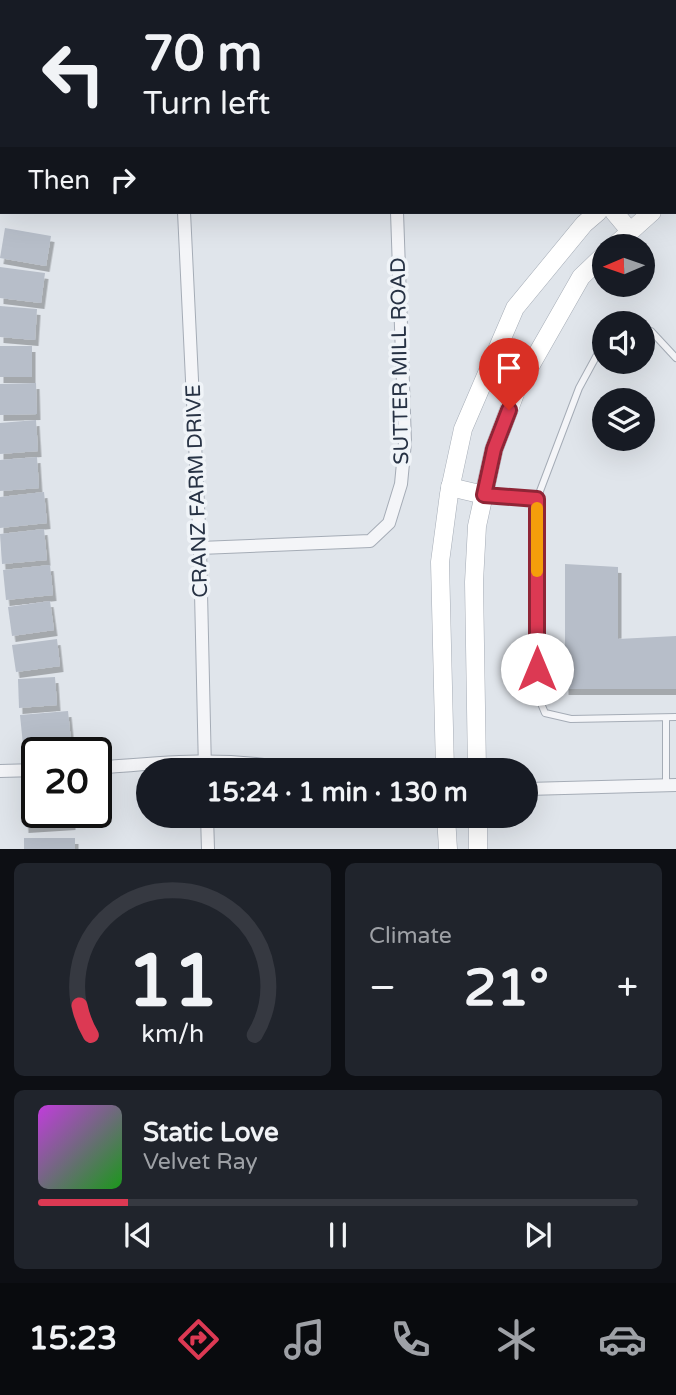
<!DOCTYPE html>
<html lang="en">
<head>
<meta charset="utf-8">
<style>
  :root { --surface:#171b24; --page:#20242c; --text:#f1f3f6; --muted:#9ea1a6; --line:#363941; --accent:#dc3953 }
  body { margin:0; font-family:"Varela Round",sans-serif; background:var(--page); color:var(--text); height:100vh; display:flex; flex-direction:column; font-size:26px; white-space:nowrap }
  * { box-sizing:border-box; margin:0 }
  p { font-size:23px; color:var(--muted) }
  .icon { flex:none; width:38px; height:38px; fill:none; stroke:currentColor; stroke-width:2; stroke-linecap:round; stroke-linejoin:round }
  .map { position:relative; height:849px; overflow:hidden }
  .panel { display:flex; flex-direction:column; gap:14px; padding:14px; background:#0d0f14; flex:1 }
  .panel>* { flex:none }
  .hud { position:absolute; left:0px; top:0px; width:677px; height:214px; box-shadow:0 7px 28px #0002; background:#171b24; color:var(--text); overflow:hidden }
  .needle { width:46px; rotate:268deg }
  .controls { position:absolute; left:592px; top:234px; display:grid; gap:14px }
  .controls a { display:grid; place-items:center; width:63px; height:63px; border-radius:50%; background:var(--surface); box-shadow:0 7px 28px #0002; font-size:35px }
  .speed { position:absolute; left:21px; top:737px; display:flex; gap:14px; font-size:35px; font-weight:700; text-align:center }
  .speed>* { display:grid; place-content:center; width:91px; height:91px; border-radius:50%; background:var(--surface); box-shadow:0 7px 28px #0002; line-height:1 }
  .speed .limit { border:4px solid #111; border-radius:10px; background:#fff; color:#111 }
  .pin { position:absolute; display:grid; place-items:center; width:60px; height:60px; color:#fff; margin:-72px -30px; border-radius:50% 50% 50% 0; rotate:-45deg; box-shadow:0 0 7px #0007 }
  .pin .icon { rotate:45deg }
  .me { position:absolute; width:77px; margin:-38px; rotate:0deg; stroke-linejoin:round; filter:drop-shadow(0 0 5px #0008) }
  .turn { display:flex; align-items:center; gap:24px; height:147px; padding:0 28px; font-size:32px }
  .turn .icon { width:91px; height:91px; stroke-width:2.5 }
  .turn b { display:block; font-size:49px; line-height:60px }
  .then { display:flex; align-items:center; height:66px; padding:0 28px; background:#0003; gap:14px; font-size:26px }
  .big { font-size:52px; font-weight:700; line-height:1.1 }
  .panel .card { flex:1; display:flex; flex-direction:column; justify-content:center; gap:10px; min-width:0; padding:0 24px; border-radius:10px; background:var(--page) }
  .panel .dial { align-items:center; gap:0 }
  .dial svg { height:182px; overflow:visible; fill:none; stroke:var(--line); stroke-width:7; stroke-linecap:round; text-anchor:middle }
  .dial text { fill:var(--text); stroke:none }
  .song { display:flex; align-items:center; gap:21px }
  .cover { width:84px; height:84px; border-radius:10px; background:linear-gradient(135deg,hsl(290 70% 55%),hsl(120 70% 35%)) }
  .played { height:7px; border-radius:4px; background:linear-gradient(90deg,var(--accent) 15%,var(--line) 15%) }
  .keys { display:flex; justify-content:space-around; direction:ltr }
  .heat { display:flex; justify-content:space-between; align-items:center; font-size:38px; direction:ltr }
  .panel .tiles { flex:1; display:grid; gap:14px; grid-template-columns:1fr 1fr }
  .card:last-child { grid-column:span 2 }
  .trip { position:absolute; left:136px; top:758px; width:402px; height:70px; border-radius:35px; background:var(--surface); box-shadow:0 7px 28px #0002; font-weight:700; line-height:70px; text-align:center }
  .tab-bar { display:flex; height:112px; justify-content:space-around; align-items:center; background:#090b0e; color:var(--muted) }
  .tab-bar .icon { width:49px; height:49px }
  .tab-bar .current { color:var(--accent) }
  .tab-bar b { font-size:32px; color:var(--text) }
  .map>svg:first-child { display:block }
  .building { fill:#b7bec9; filter:url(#shadow) }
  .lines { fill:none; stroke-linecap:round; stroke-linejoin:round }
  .lane-casing { stroke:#a5acb6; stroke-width:8 }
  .street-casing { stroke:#a5acb6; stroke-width:14 }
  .secondary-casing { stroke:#a5acb6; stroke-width:19 }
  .lane { stroke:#f4f5f8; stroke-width:6 }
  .street { stroke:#f4f5f8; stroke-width:12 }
  .secondary { stroke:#fff; stroke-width:18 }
  .route-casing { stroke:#8f2536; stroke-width:18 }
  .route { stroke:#dc3953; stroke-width:12 }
  .slow { stroke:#f59e0b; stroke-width:12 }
  .labels { text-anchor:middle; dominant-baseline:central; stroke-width:7; stroke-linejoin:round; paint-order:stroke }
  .street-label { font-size:21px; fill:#273244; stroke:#f0f4f8 }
</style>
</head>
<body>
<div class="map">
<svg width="676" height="849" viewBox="0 0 676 849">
  <defs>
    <filter id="shadow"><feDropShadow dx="3.5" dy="6" stdDeviation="0" flood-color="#0004"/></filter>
  </defs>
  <rect width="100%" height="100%" fill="#e0e5eb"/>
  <!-- building -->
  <g class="building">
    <path d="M 5,228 L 51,236 L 46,266 L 0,258 Z"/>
    <path d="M 0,267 L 45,273 L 41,303 L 0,298 Z"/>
    <path d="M 0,306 L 37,309 L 35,340 L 0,337 Z"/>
    <rect x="0" y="346" width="32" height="31"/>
    <path d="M 36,383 L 37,414 L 0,415 L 0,384 Z"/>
    <path d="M 36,420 L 38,451 L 0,454 L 0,423 Z"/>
    <path d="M 37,457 L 39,488 L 0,491 L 0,460 Z"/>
    <path d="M 44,492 L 47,523 L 0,528 L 0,497 Z"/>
    <path d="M 44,529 L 47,560 L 2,564 L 0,534 Z"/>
    <path d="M 565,564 L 618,567 L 618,639 L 676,636 L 676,689 L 565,689 Z"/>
    <path d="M 50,565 L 53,595 L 6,600 L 3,570 Z"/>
    <path d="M 50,601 L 54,630 L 12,636 L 8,607 Z"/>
    <path d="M 57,639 L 60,666 L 16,672 L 12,645 Z"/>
    <path d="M 55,677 L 57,705 L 19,708 L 18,679 Z"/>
    <path d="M 68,711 L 71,741 L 23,745 L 20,715 Z"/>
    <path d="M 37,795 L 37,812 L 72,812 L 72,824 L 25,827 L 23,796 Z"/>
    <rect x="24" y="838" width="51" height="11"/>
  </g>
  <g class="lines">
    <!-- lane casing -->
    <g class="lane-casing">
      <g id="lane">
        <path d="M 642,328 L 651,331 L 676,358"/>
        <path d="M 604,342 L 579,388 L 537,499 L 537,694 L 545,713 L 571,719 L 676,717"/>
        <path d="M 486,495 L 537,499"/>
        <path d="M 666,718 L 666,786"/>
      </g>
    </g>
    <!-- street casing -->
    <g class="street-casing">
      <g id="street">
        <path d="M 175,0 L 175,2"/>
        <path d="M 388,0 L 389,2"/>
        <path d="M 21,2 L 21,0"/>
        <path d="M 0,101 L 2,95"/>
        <path d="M 184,212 L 200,548 L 205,770"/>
        <path d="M 200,548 L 370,541 L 389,523 L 401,484 L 405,442 L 397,212"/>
        <path d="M 96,768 C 164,762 228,756 296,770"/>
        <path d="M 0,771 L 37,770"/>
        <path d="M 527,789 L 676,785"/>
        <path d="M 207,816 L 208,849"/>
      </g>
    </g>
    <!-- secondary casing -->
    <g class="secondary-casing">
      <g id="secondary">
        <path d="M 614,212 L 630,231"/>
        <path d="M 613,247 L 652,212"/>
        <path d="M 450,487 L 484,495"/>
        <path d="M 445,770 L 440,562 L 449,494 L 463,429 L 515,308 L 584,224 L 598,212"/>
        <path d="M 477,770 L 474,582 L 477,526 L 494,449 L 516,391 L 581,277 L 604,255"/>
        <path d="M 446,816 L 448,849"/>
        <path d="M 478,816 L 478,849"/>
      </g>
    </g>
    <!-- lane -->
    <use href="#lane" class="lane"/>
    <!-- street -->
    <use href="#street" class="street"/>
    <!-- secondary -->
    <use href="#secondary" class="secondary"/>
  </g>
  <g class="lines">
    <!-- route casing -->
    <g class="route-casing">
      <path id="route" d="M 509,410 L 494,449 L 484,495 L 537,499 L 537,669"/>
    </g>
    <!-- route -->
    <use href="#route" class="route"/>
    <!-- slow -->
    <path class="slow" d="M 537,571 L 537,508"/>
  </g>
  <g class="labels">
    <!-- street labels -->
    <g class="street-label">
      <text transform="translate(400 361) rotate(-91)">SUTTER MILL ROAD</text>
      <text transform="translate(197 491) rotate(-92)">CRANZ FARM DRIVE</text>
    </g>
  </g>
</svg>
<div class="controls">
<a><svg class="needle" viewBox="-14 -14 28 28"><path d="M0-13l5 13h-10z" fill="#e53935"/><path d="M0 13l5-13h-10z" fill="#9ea1a6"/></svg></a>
<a><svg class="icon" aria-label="sound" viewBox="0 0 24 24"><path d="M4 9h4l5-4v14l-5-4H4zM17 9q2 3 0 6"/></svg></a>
<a><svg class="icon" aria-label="layers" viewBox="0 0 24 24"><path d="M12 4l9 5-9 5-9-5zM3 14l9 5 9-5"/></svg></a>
</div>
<div class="speed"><div class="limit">20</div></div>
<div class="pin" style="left:509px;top:410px;background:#d93025"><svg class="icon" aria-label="arrive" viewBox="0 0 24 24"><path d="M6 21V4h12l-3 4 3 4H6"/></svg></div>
<svg class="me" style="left:537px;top:669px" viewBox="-20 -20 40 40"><circle r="19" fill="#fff"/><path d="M0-13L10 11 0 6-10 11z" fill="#dc3953"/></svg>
<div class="trip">15:24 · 1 min · 130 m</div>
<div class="hud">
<div class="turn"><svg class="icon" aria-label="left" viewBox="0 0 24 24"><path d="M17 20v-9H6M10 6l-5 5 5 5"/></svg><div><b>70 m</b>Turn left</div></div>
<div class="then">Then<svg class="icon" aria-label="right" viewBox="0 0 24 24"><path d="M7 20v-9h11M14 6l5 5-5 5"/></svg></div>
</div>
</div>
<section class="panel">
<div class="tiles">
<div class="card dial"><svg viewBox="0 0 100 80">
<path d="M14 69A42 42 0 1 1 86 69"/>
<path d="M14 69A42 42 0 0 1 9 56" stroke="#dc3953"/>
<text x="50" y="56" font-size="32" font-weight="700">11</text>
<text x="50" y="72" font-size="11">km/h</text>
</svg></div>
<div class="card"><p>Climate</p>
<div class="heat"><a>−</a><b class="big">21°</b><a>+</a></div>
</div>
<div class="card">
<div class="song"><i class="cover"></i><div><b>Static Love</b><p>Velvet Ray</p></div></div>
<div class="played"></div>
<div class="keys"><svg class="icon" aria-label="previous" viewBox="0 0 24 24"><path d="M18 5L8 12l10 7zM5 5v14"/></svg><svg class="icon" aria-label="pause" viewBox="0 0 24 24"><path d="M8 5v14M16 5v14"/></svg><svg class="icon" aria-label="next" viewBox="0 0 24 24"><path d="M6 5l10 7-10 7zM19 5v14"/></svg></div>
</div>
</div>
</section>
<nav class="tab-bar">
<b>15:23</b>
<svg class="icon current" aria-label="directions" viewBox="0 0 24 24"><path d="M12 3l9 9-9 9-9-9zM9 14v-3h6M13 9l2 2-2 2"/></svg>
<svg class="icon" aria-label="music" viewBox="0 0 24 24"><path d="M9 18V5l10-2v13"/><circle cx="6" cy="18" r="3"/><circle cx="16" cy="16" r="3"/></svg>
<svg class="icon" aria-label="phone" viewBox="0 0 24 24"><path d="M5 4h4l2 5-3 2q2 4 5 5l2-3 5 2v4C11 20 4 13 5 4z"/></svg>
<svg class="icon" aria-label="climate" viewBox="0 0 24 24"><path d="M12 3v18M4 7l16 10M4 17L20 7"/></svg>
<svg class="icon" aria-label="car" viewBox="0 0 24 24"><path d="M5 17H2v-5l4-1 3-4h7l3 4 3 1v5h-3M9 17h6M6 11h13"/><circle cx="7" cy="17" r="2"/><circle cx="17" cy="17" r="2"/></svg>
</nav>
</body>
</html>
